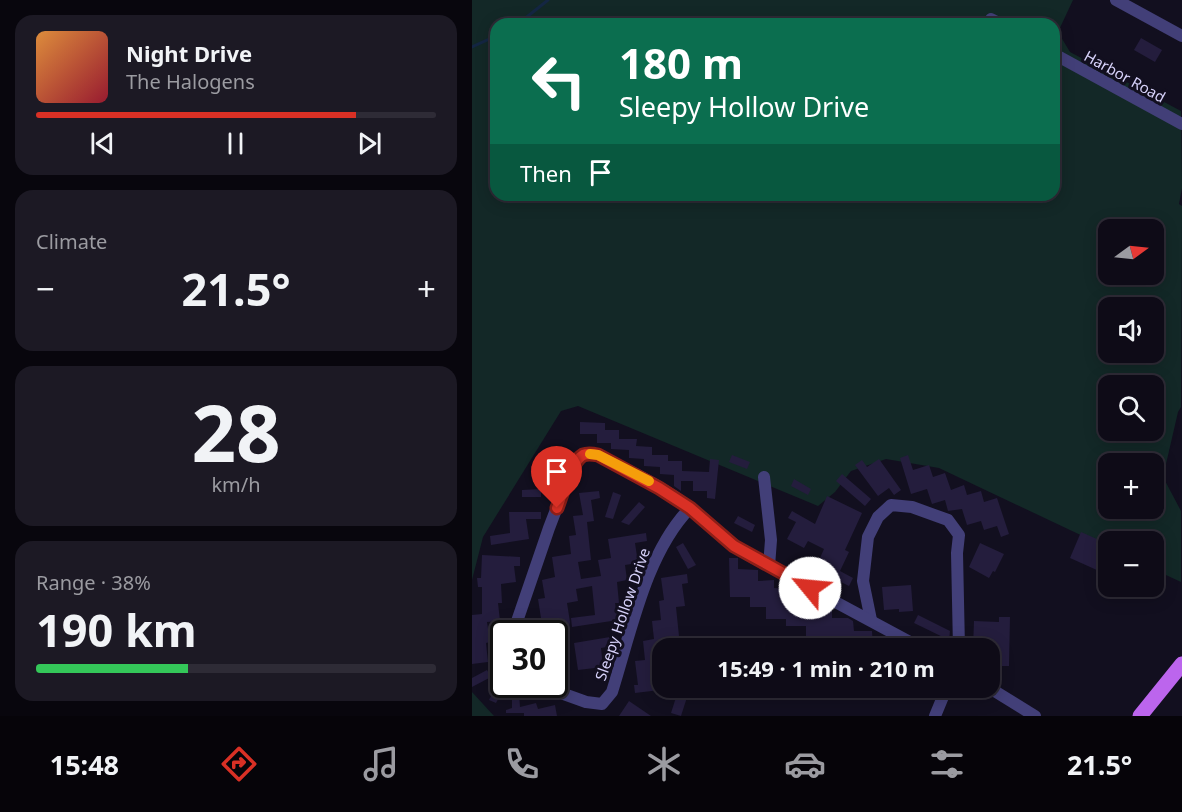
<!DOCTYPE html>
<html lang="en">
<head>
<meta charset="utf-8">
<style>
  :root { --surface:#0e0b17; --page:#1c1924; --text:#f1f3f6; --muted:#9b9ba1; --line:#2e2b36; --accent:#d93025 }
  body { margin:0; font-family:"Noto Sans",sans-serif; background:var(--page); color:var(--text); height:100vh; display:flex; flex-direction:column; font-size:22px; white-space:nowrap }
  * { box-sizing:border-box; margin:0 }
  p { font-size:20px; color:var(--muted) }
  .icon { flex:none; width:33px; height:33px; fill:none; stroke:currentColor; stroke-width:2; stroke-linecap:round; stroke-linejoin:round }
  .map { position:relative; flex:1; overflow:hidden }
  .side { display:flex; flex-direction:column; gap:15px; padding:15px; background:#08060d; width:472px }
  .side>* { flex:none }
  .banner { position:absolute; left:18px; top:18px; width:570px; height:183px; border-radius:18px; box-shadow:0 3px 15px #0003,0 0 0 2px var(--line); background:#0b6e4f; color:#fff; overflow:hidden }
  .needle { width:39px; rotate:75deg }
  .tools { position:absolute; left:626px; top:219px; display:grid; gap:12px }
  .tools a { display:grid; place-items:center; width:66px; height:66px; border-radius:12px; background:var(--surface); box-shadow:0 3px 15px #0003,0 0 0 2px var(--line); font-size:30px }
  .speed { position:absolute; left:18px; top:620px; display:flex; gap:12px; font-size:30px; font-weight:700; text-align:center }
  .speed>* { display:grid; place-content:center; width:78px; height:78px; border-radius:50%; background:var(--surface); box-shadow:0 3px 15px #0003,0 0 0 2px var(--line); line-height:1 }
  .speed .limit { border:3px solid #111; border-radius:9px; background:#fff; color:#111 }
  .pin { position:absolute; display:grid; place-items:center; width:51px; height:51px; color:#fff; margin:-62px -26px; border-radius:50% 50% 50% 0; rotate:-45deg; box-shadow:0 0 6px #0007 }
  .pin .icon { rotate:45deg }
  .me { position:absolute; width:66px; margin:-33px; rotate:298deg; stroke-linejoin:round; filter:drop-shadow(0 0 4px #0008) }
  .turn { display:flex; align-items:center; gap:21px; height:126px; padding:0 30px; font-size:27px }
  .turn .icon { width:78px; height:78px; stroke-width:2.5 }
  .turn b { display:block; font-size:42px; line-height:51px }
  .then { display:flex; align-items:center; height:57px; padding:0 30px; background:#0003; gap:12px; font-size:22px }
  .big { font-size:45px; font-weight:700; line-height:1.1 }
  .side .card { flex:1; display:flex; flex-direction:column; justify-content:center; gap:9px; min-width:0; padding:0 21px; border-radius:18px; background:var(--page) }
  .side .dial { align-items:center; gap:0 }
  .dial b { font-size:78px; line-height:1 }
  .song { display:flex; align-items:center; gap:18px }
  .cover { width:72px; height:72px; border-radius:9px; background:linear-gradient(135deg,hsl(30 70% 55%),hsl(350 70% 35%)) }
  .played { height:6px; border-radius:3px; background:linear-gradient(90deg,var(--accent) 80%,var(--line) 80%) }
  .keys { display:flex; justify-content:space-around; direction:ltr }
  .heat { display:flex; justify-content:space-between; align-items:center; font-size:33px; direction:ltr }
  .charge { height:9px; border-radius:4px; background:linear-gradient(90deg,#34c759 38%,var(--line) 0) }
  .trip { position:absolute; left:180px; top:638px; width:348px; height:60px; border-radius:18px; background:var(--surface); box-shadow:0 3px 15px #0003,0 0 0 2px var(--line); font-weight:700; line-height:60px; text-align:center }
  .dock { display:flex; height:96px; justify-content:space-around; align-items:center; background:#060409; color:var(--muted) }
  .dock .icon { width:42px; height:42px }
  .dock .selected { color:var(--accent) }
  .dock b { font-size:27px; color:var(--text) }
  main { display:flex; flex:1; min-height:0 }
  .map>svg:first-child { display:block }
  .green { fill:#132827; fill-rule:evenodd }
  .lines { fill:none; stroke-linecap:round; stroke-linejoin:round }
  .stream { stroke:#142643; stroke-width:3 }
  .building { fill:#241d3d }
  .minor { stroke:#423f78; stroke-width:12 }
  .major { stroke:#bc65ed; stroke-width:15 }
  .route-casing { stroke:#8d1f18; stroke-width:15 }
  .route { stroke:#d93025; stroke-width:10 }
  .slow { stroke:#f59e0b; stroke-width:10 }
  .labels { text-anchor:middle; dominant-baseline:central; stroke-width:6; stroke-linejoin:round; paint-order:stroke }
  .street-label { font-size:15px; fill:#d7d2fa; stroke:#120f1f }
</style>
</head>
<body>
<main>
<section class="side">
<div class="card">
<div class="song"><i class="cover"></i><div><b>Night Drive</b><p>The Halogens</p></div></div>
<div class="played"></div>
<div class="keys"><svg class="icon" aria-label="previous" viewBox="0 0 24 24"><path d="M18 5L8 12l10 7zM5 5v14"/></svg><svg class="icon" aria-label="pause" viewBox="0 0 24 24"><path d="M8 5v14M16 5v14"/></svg><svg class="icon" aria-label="next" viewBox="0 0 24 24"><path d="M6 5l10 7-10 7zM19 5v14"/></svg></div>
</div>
<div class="card"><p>Climate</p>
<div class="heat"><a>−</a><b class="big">21.5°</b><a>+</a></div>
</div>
<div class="card dial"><b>28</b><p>km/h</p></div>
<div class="card"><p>Range · 38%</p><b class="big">190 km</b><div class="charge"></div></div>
</section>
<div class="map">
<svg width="710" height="716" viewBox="0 0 710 716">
  <rect width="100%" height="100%" fill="#120f1f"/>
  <!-- green -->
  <g class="green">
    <path d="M 0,0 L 601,0 L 586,32 L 598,52 L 709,111 L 710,188 L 707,204 L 710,206 L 709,407 L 706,412 L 691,477 L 709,511 L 709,582 L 681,569 L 681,542 L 636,542 L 636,548 L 467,468 L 414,459 L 379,471 L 363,492 L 346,506 L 106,406 L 89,411 L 11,537 L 0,580 ZM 24,24 L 582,24 L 582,195 L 24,195 ZM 636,230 L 681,230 L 681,274 L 636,274 ZM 636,308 L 681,308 L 681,352 L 636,352 ZM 636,386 L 681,386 L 681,430 L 636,430 ZM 636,464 L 681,464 L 681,508 L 636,508 Z"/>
    <path d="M 0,692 L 22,716 L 0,716 Z"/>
  </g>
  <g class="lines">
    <!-- stream -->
    <g class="stream">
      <path d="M 46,24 L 76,0"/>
      <path d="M 0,47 L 24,36"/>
    </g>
  </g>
  <!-- building -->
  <g class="building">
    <path d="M 669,38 L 690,50 L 683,62 L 662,50 Z"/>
    <path d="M 108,422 L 133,423 L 133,430 L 147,430 L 147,439 L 165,439 L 164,446 L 180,447 L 180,455 L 196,455 L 196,461 L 210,461 L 210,471 L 237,472 L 238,459 L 247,460 L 243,499 L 235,498 L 235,491 L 221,491 L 221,481 L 209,481 L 209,491 L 202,486 L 202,475 L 188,474 L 188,467 L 172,466 L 172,459 L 157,458 L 157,450 L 139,449 L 139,443 L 125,443 L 125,434 L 108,434 Z"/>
    <path d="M 260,455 L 278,462 L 275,469 L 257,462 Z"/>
    <path d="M 436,455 L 441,470 L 457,465 L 461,477 L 473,473 L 479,490 L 492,485 L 495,495 L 509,491 L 512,502 L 525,498 L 537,534 L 529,537 L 525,526 L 512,530 L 509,521 L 495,525 L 490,509 L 476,511 L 473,500 L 460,504 L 455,489 L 439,494 L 428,458 Z"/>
    <path d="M 407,459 L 429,490 L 422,495 L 417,488 L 406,496 L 383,465 L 390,460 L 395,467 Z"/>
    <path d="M 59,466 L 78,466 L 78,473 L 59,474 Z"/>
    <path d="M 370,474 L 399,499 L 393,506 L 364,481 Z"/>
    <path d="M 322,479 L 339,489 L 336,495 L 319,486 Z"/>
    <path d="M 69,489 L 69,497 L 50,497 L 50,490 Z"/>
    <path d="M 127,491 L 128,498 L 119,500 L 122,521 L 115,522 L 119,560 L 106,562 L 109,579 L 129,576 L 126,560 L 139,558 L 136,539 L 174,533 L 175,541 L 163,543 L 166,563 L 153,565 L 155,580 L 145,582 L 147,603 L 143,603 L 146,620 L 100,627 L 99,618 L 123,615 L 120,586 L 104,589 L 106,601 L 95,603 L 98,622 L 88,684 L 82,682 L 82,661 L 87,633 L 68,633 L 69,627 L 60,628 L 59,620 L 69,618 L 66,599 L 73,598 L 70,580 L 83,577 L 80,557 L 99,554 L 97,536 L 104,535 L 101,516 L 111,515 L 107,493 Z"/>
    <path d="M 141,492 L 149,495 L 141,519 L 133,517 Z"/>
    <path d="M 355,496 L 390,513 L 373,550 L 377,552 L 368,571 L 381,578 L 377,586 L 343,569 L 352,549 L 336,541 L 332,548 L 315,539 L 324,522 L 316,518 L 320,511 L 343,524 Z"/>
    <path d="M 167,502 L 173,507 L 157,525 L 149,522 Z"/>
    <path d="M 37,512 L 69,512 L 69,519 L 54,519 L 57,539 L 19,545 L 18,536 L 38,533 Z"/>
    <path d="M 266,516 L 283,525 L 280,532 L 262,523 Z"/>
    <path d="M 609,532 L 636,544 L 636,575 L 598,558 Z"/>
    <path d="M 211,543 L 224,565 L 216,569 L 204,547 Z"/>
    <path d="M 508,543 L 532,554 L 523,572 L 521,571 L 517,578 L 497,567 Z"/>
    <path d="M 10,555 L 48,557 L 48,566 L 42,566 L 44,582 L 29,584 L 30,603 L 26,603 L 28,621 L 15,622 L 18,642 L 14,643 L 16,662 L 0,664 L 0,615 L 10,614 L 10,587 L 6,587 L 5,578 L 9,578 Z"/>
    <path d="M 257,558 L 266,558 L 266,569 L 286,570 L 286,581 L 302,580 L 302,588 L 322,589 L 322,600 L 342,600 L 342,611 L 360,611 L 360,618 L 376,618 L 381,621 L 382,631 L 400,631 L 401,648 L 352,648 L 352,638 L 334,638 L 334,626 L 314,626 L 314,619 L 294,619 L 294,607 L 278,607 L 278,597 L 258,597 Z"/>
    <path d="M 215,574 L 216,583 L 210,584 L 213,606 L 204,607 L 207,636 L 209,636 L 210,645 L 190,647 L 190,667 L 186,668 L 188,690 L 163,693 L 162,685 L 166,685 L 163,661 L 173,660 L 171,641 L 182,639 L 180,621 L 189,620 L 187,601 L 192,600 L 189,578 Z"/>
    <path d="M 439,585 L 441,611 L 427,612 L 427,609 L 412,610 L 410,587 Z"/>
    <path d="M 446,615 L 478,631 L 477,640 L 442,623 Z"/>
    <path d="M 527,617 L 538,617 L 537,666 L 525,666 L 526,648 L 501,648 L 502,621 L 527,622 Z"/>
    <path d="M 138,637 L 140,646 L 129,648 L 131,667 L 106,670 L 102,643 Z"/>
    <path d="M 15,670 L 19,677 L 0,687 L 0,678 Z"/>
    <path d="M 26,682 L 33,686 L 24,703 L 17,700 Z"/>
    <path d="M 449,687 L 458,687 L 459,699 L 450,699 Z"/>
    <path d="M 207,688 L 217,691 L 209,716 L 199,713 Z"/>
    <path d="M 47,693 L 48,707 L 64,703 L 66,709 L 83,705 L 85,716 L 52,716 L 52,713 L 34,713 L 34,710 L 40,708 L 40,694 Z"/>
    <path d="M 157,701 L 179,716 L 147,716 Z"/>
  </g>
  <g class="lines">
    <!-- minor -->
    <g class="minor">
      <path d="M 644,0 L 710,36"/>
      <path d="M 519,19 L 529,24"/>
      <path d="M 582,54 L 710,124"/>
      <path d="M 292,477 L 299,540 L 297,566"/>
      <path d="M 399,620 L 391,581 L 396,537 L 406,517 L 419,505 L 440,507 L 476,520 L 487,535 L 485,553 L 487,648"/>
      <path d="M 41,633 L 77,528 L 100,468 C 105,461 109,454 117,454 C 126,453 136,460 143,464 C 169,476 196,491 219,508 C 238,523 255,541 276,555 L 449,648"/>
      <path d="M 64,684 L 114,702 L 130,704 L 140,692 C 159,632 174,553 218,508"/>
      <path d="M 516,687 L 563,716"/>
      <path d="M 463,716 L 475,687"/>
    </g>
    <!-- major -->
    <path class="major" d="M 668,716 L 710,664"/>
  </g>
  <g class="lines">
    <!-- route casing -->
    <g class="route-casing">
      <path id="route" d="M 85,508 C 90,495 99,462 111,455 C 116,453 121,454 126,455 L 187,488 L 218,508 L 262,546 L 338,588"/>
    </g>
    <!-- route -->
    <use href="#route" class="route"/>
    <!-- slow -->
    <path class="slow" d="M 118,454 L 126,455 L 177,481"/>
  </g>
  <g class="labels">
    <!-- street labels -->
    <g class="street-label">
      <text transform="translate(653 76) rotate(29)">Harbor Road</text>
      <text transform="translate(150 614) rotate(-71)">Sleepy Hollow Drive</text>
    </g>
  </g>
</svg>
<div class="tools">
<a><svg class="needle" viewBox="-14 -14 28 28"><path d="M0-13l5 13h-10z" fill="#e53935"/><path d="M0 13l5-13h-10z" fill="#9b9ba1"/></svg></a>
<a><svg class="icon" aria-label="sound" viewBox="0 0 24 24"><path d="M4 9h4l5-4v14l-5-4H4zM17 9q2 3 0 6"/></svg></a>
<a><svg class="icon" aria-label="search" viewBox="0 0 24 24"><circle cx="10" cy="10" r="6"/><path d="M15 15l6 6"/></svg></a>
<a>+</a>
<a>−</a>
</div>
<div class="speed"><div class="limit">30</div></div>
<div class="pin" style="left:85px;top:508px;background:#d93025"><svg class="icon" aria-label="arrive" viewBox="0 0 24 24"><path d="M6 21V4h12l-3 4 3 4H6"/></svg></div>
<svg class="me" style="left:338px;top:588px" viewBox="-20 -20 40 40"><circle r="19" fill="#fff"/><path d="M0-13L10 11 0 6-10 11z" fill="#d93025"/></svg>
<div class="trip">15:49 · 1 min · 210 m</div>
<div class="banner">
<div class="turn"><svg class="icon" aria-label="left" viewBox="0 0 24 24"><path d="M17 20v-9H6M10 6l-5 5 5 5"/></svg><div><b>180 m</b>Sleepy Hollow Drive</div></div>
<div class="then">Then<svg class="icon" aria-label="arrive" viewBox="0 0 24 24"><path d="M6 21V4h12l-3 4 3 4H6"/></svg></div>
</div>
</div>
</main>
<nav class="dock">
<b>15:48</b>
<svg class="icon selected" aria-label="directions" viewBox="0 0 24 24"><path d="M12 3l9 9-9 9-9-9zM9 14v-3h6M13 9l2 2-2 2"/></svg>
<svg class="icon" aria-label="music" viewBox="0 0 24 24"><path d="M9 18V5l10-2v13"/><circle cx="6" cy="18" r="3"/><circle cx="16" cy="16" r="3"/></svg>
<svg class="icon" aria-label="phone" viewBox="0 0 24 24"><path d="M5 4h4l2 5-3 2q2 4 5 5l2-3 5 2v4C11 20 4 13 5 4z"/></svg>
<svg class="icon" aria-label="climate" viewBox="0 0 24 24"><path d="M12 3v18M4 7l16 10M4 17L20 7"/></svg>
<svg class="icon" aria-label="car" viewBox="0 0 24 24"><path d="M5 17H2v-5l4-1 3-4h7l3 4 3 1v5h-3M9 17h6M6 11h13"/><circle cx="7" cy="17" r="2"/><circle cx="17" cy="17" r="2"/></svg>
<svg class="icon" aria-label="filters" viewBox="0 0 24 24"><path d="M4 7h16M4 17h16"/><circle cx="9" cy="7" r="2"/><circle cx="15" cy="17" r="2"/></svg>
<b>21.5°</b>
</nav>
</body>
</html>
